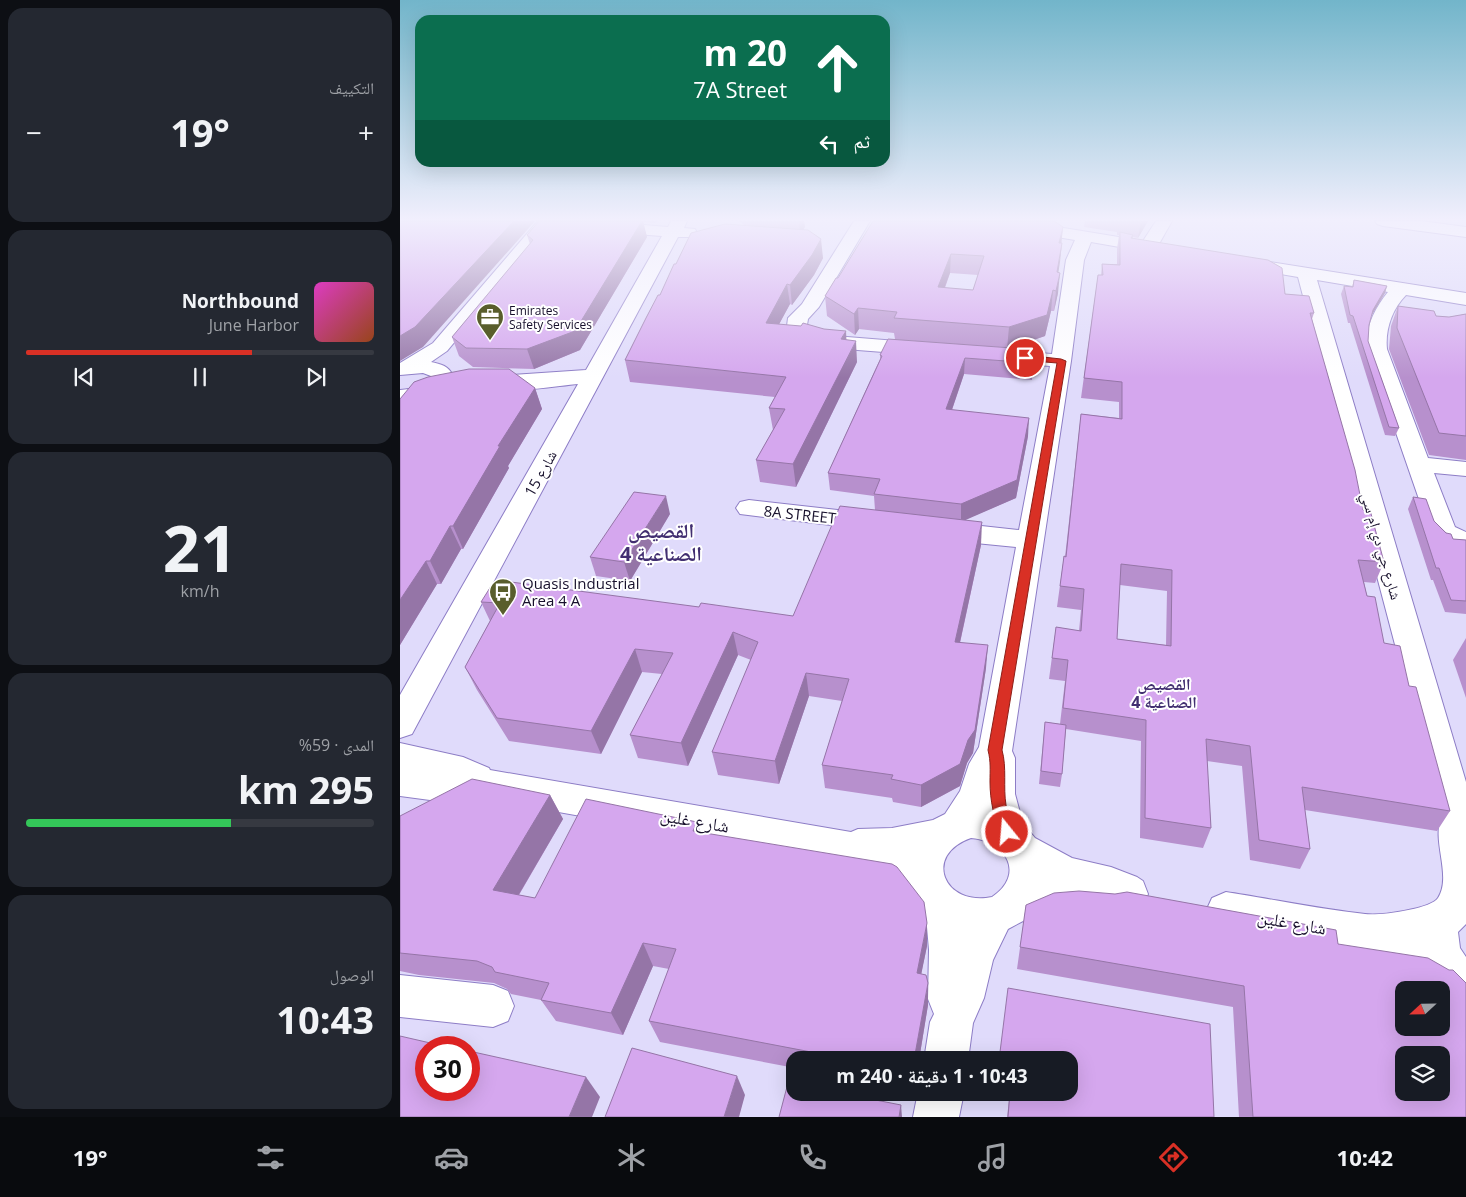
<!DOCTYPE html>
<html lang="ar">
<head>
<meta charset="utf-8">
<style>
  :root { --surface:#171b24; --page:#242831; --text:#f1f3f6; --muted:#9ea1a6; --line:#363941; --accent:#d93025 }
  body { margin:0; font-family:"Open Sans","Noto Naskh Arabic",sans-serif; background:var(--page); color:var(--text); direction:rtl; height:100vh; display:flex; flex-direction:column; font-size:19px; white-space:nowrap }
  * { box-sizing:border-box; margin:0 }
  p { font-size:16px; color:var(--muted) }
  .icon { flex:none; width:28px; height:28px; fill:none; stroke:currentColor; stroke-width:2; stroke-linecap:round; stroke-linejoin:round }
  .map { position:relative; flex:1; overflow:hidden; direction:ltr }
  .details { display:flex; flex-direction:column; gap:8px; padding:8px; background:#0d0f14; width:400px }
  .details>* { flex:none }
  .hud { position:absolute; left:15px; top:15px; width:475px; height:152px; border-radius:15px; box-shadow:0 5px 20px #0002; direction:rtl; background:#0b6e4f; color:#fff; overflow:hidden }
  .needle { width:32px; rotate:248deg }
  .controls { position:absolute; left:995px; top:981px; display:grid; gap:10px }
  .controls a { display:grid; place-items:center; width:55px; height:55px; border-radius:10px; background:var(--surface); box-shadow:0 5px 20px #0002; font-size:25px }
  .speed { position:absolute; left:15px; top:1036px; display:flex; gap:10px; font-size:25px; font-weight:700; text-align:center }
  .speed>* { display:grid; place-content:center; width:65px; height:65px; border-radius:50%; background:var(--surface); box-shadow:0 5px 20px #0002; line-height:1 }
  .speed .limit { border:8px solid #d22; background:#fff; color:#111 }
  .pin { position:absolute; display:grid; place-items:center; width:42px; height:42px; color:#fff; margin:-21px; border:2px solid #fff; border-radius:50%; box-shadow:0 1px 5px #0007 }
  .me { position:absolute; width:55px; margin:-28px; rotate:343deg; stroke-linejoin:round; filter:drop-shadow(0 0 4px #0008) }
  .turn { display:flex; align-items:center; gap:18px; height:105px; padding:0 20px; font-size:22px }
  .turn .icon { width:65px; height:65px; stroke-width:2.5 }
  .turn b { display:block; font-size:35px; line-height:42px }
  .then { display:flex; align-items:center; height:48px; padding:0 20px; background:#0003; gap:10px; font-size:19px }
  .big { font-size:38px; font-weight:700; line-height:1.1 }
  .details .widget { flex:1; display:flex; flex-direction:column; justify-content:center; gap:8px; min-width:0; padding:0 18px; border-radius:15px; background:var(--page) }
  .details .dial { align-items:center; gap:0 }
  .dial b { font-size:65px; line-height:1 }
  .song { display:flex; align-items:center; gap:15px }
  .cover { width:60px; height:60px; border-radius:8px; background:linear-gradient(135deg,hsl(310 70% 55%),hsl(20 70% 35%)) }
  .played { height:5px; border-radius:2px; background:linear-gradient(90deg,var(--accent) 65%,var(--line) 65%) }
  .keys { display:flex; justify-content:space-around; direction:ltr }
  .heat { display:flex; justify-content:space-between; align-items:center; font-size:28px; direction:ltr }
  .charge { height:8px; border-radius:4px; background:linear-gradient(90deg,#34c759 59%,var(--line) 0) }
  .trip { position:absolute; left:386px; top:1051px; width:292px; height:50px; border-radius:15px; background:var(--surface); box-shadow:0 5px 20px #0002; font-weight:700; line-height:50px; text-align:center; direction:rtl }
  .dock { display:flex; height:80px; justify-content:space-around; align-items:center; background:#090b0e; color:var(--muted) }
  .dock .icon { width:35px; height:35px }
  .dock .selected { color:var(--accent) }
  .dock b { font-size:22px; color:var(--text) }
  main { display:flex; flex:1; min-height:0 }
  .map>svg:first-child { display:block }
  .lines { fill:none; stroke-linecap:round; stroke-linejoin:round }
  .minor-casing { stroke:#8d7dc6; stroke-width:2 }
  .major-casing { stroke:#8d7dc6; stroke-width:2 }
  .minor { fill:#fff; fill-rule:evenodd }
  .major { fill:#fff; fill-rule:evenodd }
  .wall { fill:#b790cd; fill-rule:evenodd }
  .shaded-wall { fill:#9575a7 }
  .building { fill:#d5a7ee; stroke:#9575a7; fill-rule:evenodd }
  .route { fill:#d93025; stroke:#8d1f18 }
  .labels { text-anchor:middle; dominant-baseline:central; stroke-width:4; stroke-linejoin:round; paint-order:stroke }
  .far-poi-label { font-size:12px; fill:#17102c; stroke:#fff; text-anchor:start }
  .street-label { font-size:15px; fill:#17102c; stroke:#fff }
  .poi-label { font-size:15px; fill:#17102c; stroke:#fff; text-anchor:start }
  .neighbourhood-label { font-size:16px; font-weight:bold; fill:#422f71; stroke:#fff }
  .near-street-label { font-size:18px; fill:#17102c; stroke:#fff }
  .district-label { font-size:20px; font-weight:bold; fill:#422f71; stroke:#fff }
</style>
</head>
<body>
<main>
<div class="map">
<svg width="1066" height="1117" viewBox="0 0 1066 1117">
  <rect width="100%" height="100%" fill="#e0dbfb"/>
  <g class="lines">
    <!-- minor casing -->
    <g class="minor-casing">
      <g id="minor">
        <path d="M 138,221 L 155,221 L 47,351 L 31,362 C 41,364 49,366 53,376 C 42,397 22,402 0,404 L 0,390 C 12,389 24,387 31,376 L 23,373 L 0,375 L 0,363 L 33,343 Z"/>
        <path d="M 271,221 L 287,221 L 284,228 L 295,229 L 297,233 L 295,237 L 278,237 L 12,734 L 0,738 L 0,695 L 178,384 C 148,387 112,394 82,387 L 79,382 L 82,377 L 186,370 L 262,236 L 207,232 L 201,230 L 199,227 L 201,224 L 207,222 L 268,227 Z"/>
        <path d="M 454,221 L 470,221 L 419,307 L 408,319 L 407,325 L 413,332 L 422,335 L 522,343 L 529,345 L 532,349 L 529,353 L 522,355 L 419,347 L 399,340 L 387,326 L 388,318 L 402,304 Z"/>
        <path d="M 582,221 L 621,221 L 743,241 L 756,221 L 772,221 L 759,244 L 765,248 L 762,252 L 748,252 L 691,242 L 684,260 L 671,361 L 612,751 L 615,758 L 615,794 L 623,824 L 635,838 L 672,858 L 711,867 L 737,877 L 743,881 L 748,894 L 743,907 L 729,912 L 702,901 L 699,908 L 685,913 L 639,917 L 623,921 L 608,929 L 593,960 L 584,998 L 573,1023 L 568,1060 L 524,1060 L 530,1022 L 534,1014 L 528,999 L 529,950 L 527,927 L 523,911 L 515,898 L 474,874 L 444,863 L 86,799 L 45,802 L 0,796 L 0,743 L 63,757 L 89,768 L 90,770 L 451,832 L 458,829 L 492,828 L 533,820 L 545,814 L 560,791 L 569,764 L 579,747 L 616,547 L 545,540 L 536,537 L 532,531 L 536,525 L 545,522 L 619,530 L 650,366 L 587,361 L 580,359 L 577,355 L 580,351 L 587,349 L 652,354 L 666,260 L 675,240 L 590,226 L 584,224 ZM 571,838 C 606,841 626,874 592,897 C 544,907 522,855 571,838 Z"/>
        <path d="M 845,258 L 1066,293 L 1066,305 L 1006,295 C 992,309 985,330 987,349 L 1028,458 L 1066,462 L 1066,476 L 1034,473 L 1055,527 L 1066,532 L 1066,550 L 1042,543 L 1030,531 L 967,349 C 965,327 975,308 988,292 L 917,280 L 1066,782 L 1066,924 L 1058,932 L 1060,948 L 1066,957 L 1066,1009 C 1056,1005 1045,1001 1041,990 L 1029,988 L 963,953 L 826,930 L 812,924 L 806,911 L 812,898 L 826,892 C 872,899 919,909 965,914 C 979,916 1031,909 1038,898 C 1052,876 1032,842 1041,819 L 898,277 L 839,267 L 836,263 L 839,259 Z"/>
        <path d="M 349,500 L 473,514 L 482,516 L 486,522 L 482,528 L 473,530 L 340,514 L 336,508 L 340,502 Z"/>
        <path d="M 0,975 L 93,985 L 108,991 L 114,1006 L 108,1021 L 93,1027 L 0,1017 Z"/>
        <path d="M 518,1092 L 564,1092 L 559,1117 L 513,1117 Z"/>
      </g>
    </g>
    <!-- major casing -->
    <g class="major-casing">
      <path id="major" d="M 975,221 L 1021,221 L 1066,227 L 1066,237 L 983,226 L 977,224 Z"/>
    </g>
    <!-- minor -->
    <use href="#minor" class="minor"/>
    <!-- major -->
    <use href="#major" class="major"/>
  </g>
  <!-- wall -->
  <g class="wall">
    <path d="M 139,221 L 257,221 L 255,223 L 243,222 L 247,237 L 180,350 L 134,369 L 73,367 L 59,356 L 52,337 L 130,244 L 127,235 Z"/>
    <path d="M 339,221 L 404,221 L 405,227 L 403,230 L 423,258 L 414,275 L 392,305 L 390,304 L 379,324 L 446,340 L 457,362 L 396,487 L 360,482 L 356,460 L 373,430 L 369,408 L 375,397 L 230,382 L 225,360 L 260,295 L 276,264 L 344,225 Z"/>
    <path d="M 685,221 L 748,221 L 738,238 L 733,237 L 733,238 L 885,294 L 914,313 L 912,319 L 963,510 L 984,562 L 975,583 L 964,582 L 967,596 L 984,643 L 1009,686 L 1050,811 L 1037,831 L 905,810 L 910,849 L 900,869 L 850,860 L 842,766 L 807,761 L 811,828 L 803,848 L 740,838 L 741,741 L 666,729 L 662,774 L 660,787 L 639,784 L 645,722 L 660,724 L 665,681 L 649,679 L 656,627 L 679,631 L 681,610 L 657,607 L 664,556 L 665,557 L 681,414 L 719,418 L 719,402 L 681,398 L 698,275 L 701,275 L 702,264 L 717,264 L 717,249 L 719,235 L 717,235 L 717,232 L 684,227 ZM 720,585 L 767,591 L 766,645 L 717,639 Z"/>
    <path d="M 663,227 L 658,273 L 658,293 L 654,311 L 651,311 L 645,336 L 609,348 L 633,363 L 632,380 L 564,374 L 552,410 L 628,436 L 616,498 L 564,520 L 581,545 L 560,643 L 586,668 L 573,753 L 567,763 L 560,786 L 521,807 L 493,802 L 492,798 L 425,788 L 422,765 L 442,701 L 409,696 L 379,784 L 318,775 L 312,752 L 351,660 L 338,655 L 288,766 L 238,758 L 230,735 L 262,674 L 242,672 L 201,754 L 109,741 L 77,690 L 65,667 L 90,621 L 81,602 L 299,607 L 393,616 L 475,510 L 474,496 L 430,490 L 428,473 L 480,359 L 480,355 L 495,339 L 494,333 L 459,329 L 455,335 L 427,316 L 425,296 L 438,278 ZM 550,273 L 578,275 L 573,290 L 545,288 Z"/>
    <path d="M 954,280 L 987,286 L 985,293 L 971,316 L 969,325 L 968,341 L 999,428 L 995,436 L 985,435 L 950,323 L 948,323 L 941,294 L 944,286 L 952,287 Z"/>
    <path d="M 998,306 L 1036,316 L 1049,317 L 1066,314 L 1066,460 L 1029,455 L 989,349 L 991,326 Z"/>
    <path d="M 135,388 L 142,409 L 108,466 L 109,468 L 63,549 L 61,549 L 41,584 L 37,584 L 0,645 L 0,399 Z"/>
    <path d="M 1013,497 L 1034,521 L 1053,539 L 1066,540 L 1066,614 L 1045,612 L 1033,580 L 1031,580 L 1008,509 Z"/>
    <path d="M 270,514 L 230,581 L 196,576 L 190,557 Z"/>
    <path d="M 1066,638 L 1066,698 L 1053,660 Z"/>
    <path d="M 150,795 L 163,819 L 119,895 L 135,898 L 301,833 L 527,946 L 521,974 L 528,1005 L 519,1060 L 395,1060 L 395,1068 L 260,1042 L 249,1021 L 269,969 L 253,966 L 223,1035 L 156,1021 L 141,1000 L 111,994 L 107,989 L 94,983 L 19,975 L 0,971 L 0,816 Z"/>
    <path d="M 626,905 L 938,944 L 1066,1117 L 839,1117 L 833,1007 L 617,969 Z"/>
    <path d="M 595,1092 L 670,1092 L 814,1117 L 607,1117 L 609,1100 L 595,1098 Z"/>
  </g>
  <!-- shaded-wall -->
  <g class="shaded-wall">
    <path d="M 114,221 L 135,221 L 23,347 L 0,361 L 0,336 Z"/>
    <path d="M 242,221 L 243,221 L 247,237 L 180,350 L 134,369 L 127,349 Z"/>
    <path d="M 399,221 L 404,221 L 405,227 L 400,234 Z"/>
    <path d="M 741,221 L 748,221 L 738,238 Z"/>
    <path d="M 663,227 L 661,246 L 659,243 Z"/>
    <path d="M 421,239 L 423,258 L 414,275 L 392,305 L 390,285 Z"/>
    <path d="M 662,243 L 660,262 L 655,293 L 657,272 Z"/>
    <path d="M 551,254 L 550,273 L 537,308 L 538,287 Z"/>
    <path d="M 660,273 L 658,293 L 654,311 L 656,291 Z"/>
    <path d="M 387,284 L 390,304 L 369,343 L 366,323 Z"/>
    <path d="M 987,286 L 985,293 L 970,318 L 973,310 Z"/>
    <path d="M 653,290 L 651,311 L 645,336 L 607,349 L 609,327 Z"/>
    <path d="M 458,308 L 459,329 L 455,335 L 454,314 Z"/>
    <path d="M 446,331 L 447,352 L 441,339 Z"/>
    <path d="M 456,341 L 457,362 L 396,487 L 393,464 Z"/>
    <path d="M 565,358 L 564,374 L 546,427 L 546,409 Z"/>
    <path d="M 135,388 L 142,409 L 108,466 L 109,468 L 63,549 L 53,526 L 98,446 Z"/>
    <path d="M 629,418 L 628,436 L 616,498 L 561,522 L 561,504 Z"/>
    <path d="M 266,496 L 270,514 L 230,581 L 224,562 Z"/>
    <path d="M 582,522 L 581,545 L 555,665 L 555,642 Z"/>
    <path d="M 50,526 L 61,549 L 41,584 L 30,561 Z"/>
    <path d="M 26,561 L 37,584 L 0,645 L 0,600 Z"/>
    <path d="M 333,632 L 338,655 L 288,766 L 281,743 Z"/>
    <path d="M 588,645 L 586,668 L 573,753 L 567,763 L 560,786 L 521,807 L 521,785 Z"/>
    <path d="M 235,649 L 242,672 L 201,754 L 191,731 Z"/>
    <path d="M 406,673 L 409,696 L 379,784 L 375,761 Z"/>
    <path d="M 150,795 L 163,819 L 108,913 L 93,890 Z"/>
    <path d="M 297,822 L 305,846 L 293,831 Z"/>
    <path d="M 527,923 L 527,946 L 517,995 L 517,973 Z"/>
    <path d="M 243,943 L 253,966 L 223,1035 L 211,1013 Z"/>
    <path d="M 528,983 L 528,1005 L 519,1060 L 514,1060 Z"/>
    <path d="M 337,1076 L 345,1095 L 339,1117 L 324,1117 Z"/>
    <path d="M 186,1077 L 200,1097 L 192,1117 L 169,1117 Z"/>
    <path d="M 501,1105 L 502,1117 L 499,1117 Z"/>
  </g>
  <!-- building -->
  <g class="building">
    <path d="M 0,221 L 114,221 L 15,327 L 0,336 Z"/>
    <path d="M 139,221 L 242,221 L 175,331 L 127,349 L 66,348 L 52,337 L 133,240 L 127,235 Z"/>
    <path d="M 473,221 L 654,221 L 663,227 L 659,243 L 662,243 L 657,272 L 660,273 L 656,291 L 653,290 L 647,315 L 609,327 L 494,318 L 497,312 L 458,308 L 454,314 L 425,296 L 436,278 L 438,278 ZM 551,254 L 584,256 L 573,290 L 538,287 Z"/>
    <path d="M 325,224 L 408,230 L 421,239 L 412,255 L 390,285 L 387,284 L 366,323 L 401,326 L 403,323 L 424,329 L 446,331 L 441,339 L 456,341 L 393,464 L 356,460 L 385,409 L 369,408 L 386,377 L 225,360 L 246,318 L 258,295 L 260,295 L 274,264 L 276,264 L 291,233 Z"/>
    <path d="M 720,232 L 733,235 L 731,238 L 868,260 L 882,268 L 885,294 L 909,296 L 914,313 L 910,313 L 955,470 L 963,510 L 970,510 L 984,562 L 958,560 L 967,596 L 975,597 L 984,643 L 1000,646 L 1009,686 L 1016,687 L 1050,811 L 902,787 L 910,849 L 859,840 L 850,746 L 806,739 L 811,828 L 745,818 L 746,720 L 663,708 L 668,660 L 652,658 L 656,627 L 681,631 L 684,589 L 660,586 L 664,556 L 666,557 L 681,414 L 722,419 L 722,382 L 684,378 L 698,275 L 703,275 L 702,264 L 720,265 ZM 721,564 L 772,570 L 771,646 L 717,639 Z"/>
    <path d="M 954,280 L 987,286 L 973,310 L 969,325 L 968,341 L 999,428 L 989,427 L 953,316 L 950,315 L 944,286 L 953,287 Z"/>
    <path d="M 998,306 L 1034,311 L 1036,316 L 1049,317 L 1066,314 L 1066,436 L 1039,433 L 997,328 Z"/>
    <path d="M 488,339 L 612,348 L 633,363 L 565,358 L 546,409 L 629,418 L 617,480 L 561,504 L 474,494 L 480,479 L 428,473 L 482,356 L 480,355 Z"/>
    <path d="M 69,369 L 109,369 L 135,388 L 98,446 L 100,446 L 53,526 L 50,526 L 30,561 L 26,561 L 0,600 L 0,399 L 14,382 L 28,377 Z"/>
    <path d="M 234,492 L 266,496 L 224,562 L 190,557 Z"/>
    <path d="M 1013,497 L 1026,499 L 1034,521 L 1046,533 L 1051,534 L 1053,539 L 1066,540 L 1066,601 L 1051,600 L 1039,568 L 1036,568 Z"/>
    <path d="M 440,506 L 582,522 L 555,642 L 588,645 L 575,730 L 568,740 L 560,764 L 521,785 L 491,779 L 493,775 L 422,765 L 449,679 L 406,673 L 375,761 L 312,752 L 358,642 L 333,632 L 281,743 L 230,735 L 273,653 L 235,649 L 191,731 L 97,718 L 65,667 L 100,603 L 81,602 L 93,583 L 111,582 L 299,607 L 301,603 L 393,616 Z"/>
    <path d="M 645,722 L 666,725 L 662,774 L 641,771 Z"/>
    <path d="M 72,779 L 150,795 L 93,890 L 135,898 L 186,799 L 297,822 L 293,831 L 492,864 L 497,867 L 524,902 L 527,923 L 517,973 L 526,975 L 528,983 L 514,1060 L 453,1060 L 249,1021 L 276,949 L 243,943 L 211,1013 L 141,1000 L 149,983 L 95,972 L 92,967 L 77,961 L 0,953 L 0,816 Z"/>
    <path d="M 679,891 L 715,894 L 727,892 L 936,930 L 938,944 L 1028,958 L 1049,970 L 1053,970 L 1066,983 L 1066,1117 L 853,1117 L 844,986 L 620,947 L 626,905 L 654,893 ZM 1004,990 L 1041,990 L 1041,1028 L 1004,1028 ZM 1004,1055 L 1041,1055 L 1041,1092 L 1004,1092 Z"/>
    <path d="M 608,988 L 810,1024 L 814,1117 L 608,1117 L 610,1092 L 670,1092 L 670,1060 L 599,1060 Z"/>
    <path d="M 0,1036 L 52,1048 L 26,1048 L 26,1090 L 69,1090 L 69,1051 L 186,1077 L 169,1117 L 0,1117 Z"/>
    <path d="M 232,1048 L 337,1076 L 324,1117 L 205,1117 Z"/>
    <path d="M 388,1083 L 395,1085 L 395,1092 L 435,1092 L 501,1105 L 499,1117 L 379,1117 Z"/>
  </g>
  <!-- sky -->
  <linearGradient id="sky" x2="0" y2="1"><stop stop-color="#72b5ca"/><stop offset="0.58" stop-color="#f1effd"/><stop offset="1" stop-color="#f1effd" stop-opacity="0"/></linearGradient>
  <rect width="1066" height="378" fill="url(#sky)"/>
  <!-- route -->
  <path class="route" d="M 625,355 L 661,359 L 666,361 L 602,750 C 607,768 603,787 606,805 C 608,814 612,823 614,832 L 612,837 L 607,839 L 602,837 C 594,820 590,800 590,782 C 590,770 591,762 588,750 L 657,363 L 622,360 L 621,358 Z"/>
  <!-- icons -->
  <defs>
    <g id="office-pin" transform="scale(1.4375)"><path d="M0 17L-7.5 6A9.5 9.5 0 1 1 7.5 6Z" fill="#595e2c" stroke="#fff"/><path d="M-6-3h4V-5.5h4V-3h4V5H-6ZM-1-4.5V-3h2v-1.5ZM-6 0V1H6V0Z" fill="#fff"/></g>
    <g id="bus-pin" transform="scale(1.4375)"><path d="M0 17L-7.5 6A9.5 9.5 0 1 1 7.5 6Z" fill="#595e2c" stroke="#fff"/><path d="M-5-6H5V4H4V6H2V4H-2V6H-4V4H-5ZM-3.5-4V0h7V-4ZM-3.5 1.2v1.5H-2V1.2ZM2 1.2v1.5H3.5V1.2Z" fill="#fff"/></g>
  </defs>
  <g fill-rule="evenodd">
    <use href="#office-pin" x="90" y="317"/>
    <use href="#bus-pin" x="103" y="592"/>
  </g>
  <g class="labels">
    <!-- far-poi labels -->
    <g class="far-poi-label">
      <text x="109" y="310">Emirates<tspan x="109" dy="14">Safety Services</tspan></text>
    </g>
    <!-- street labels -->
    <g class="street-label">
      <text transform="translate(140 473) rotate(-61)">شارع 15</text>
      <text transform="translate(400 514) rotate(6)">8A STREET</text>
      <text transform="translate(982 546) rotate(74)">شارع جي دي إم سي</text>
    </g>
    <!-- poi labels -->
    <g class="poi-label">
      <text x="122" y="583">Quasis Industrial<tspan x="122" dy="17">Area 4 A</tspan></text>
    </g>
    <!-- neighbourhood labels -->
    <g class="neighbourhood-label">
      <text x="764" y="684">القصيص<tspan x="764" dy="18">الصناعية 4</tspan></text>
    </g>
    <!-- near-street labels -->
    <g class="near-street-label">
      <text transform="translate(295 820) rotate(10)">شارع غلين</text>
      <text transform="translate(892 922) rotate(10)">شارع غلين</text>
    </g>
    <!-- district labels -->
    <g class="district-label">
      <text x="261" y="530">القصيص<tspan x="261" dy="23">الصناعية 4</tspan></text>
    </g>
  </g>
</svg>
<div class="controls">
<a><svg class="needle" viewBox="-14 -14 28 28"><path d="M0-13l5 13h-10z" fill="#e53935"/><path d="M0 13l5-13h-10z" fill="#9ea1a6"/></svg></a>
<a><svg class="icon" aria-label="layers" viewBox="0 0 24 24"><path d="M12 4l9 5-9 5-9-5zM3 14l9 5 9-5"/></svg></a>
</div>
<div class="speed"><div class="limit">30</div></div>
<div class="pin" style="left:625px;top:358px;background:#d93025"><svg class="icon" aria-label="arrive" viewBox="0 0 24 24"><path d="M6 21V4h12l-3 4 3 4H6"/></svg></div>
<svg class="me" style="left:607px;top:832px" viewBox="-20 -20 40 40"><circle r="17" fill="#d93025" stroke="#fff" stroke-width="3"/><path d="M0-11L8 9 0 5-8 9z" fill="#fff"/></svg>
<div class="trip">10:43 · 1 دقيقة · 240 m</div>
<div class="hud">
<div class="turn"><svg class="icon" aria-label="ahead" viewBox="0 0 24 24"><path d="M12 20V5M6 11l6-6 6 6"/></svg><div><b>20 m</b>7A Street</div></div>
<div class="then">ثم<svg class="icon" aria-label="left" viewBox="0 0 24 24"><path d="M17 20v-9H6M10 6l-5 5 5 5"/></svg></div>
</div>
</div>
<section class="details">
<div class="widget"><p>التكييف</p>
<div class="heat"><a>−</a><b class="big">19°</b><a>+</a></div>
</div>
<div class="widget">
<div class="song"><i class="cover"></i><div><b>Northbound</b><p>June Harbor</p></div></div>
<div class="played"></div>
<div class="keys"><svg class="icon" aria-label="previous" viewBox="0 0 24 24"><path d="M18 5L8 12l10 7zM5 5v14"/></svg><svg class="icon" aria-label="pause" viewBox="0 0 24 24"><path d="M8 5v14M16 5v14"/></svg><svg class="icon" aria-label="next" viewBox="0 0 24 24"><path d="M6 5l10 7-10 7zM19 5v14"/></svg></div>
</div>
<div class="widget dial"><b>21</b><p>km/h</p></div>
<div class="widget"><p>المدى · 59%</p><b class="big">295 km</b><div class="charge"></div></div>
<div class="widget"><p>الوصول</p><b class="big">10:43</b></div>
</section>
</main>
<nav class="dock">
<b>10:42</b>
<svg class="icon selected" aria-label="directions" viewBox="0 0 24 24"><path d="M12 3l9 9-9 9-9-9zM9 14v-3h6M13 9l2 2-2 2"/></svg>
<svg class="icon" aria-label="music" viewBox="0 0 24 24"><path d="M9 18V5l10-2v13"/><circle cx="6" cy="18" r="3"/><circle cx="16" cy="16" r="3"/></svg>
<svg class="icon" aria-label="phone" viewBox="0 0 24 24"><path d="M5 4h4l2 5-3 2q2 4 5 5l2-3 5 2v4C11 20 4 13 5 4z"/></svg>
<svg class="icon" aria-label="climate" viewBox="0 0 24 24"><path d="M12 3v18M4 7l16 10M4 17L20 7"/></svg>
<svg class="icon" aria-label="car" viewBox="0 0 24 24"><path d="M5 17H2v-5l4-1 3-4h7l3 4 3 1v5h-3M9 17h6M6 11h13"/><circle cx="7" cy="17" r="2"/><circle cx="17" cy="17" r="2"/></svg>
<svg class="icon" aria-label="filters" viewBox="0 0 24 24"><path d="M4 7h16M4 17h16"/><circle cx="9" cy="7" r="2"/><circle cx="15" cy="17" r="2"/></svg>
<b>19°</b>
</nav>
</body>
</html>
